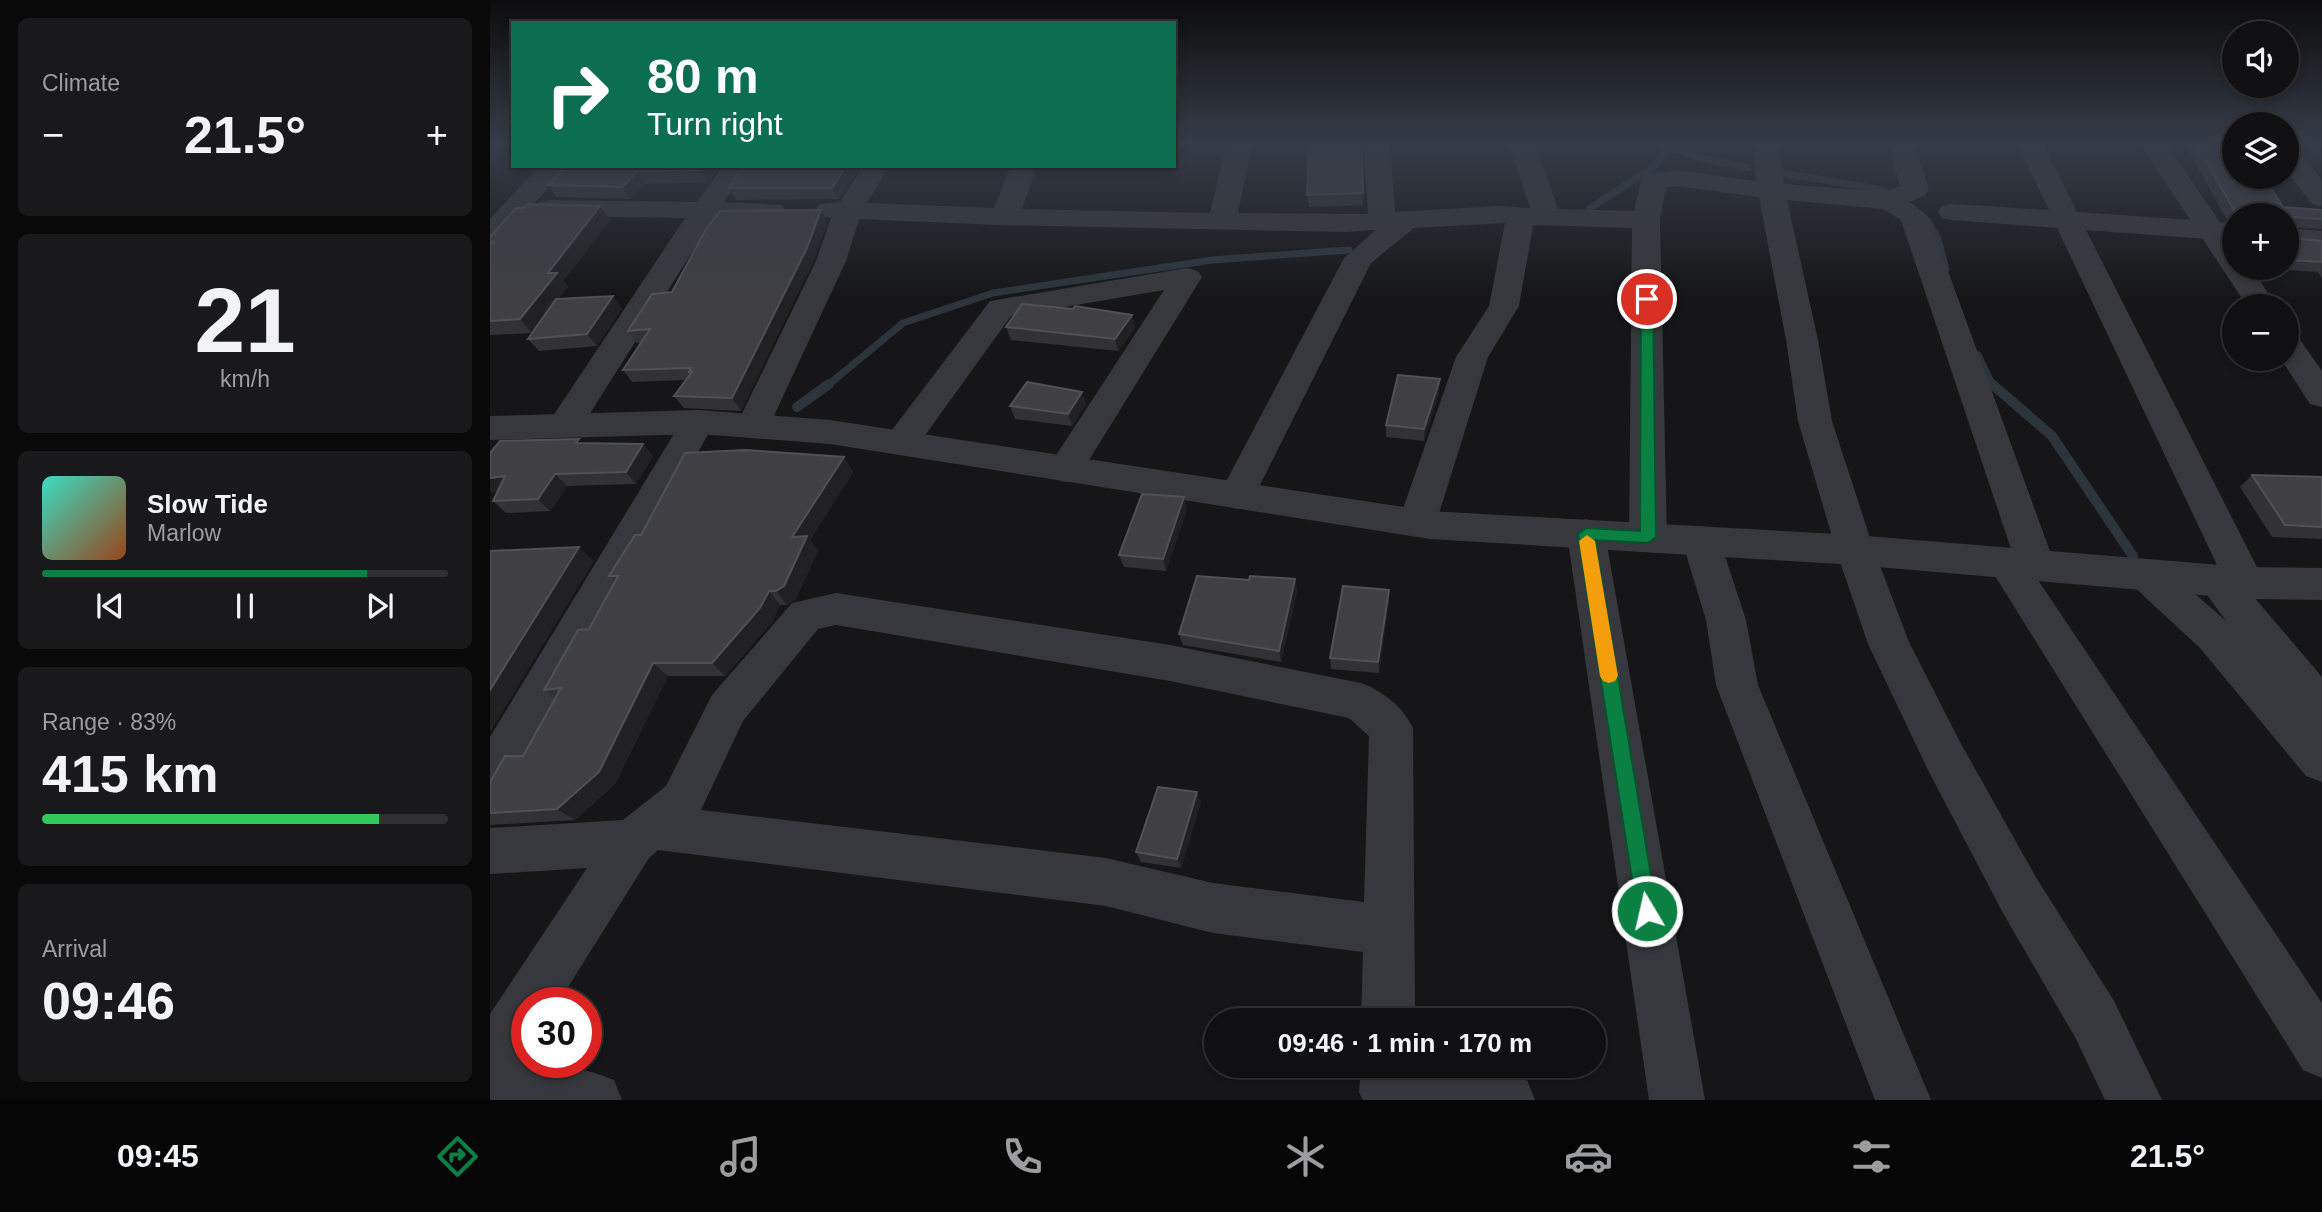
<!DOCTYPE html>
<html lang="en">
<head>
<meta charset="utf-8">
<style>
  :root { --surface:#101012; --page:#19191b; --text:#f1f3f6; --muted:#9c9d9f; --line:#303032; --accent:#0b8043 }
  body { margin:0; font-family:Helvetica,sans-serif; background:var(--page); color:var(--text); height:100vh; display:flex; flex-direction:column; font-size:26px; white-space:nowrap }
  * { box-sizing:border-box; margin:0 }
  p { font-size:23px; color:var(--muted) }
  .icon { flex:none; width:38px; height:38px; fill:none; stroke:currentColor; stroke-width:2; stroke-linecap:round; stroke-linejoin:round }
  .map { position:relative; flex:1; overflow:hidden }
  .details { display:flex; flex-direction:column; gap:18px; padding:18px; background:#09090a; width:490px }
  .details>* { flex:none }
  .banner { position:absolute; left:21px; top:21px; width:665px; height:147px; border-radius:0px; box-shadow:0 4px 10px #0003,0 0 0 2px var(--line); background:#0b6e4f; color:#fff; overflow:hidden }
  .controls { position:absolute; left:1732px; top:21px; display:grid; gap:14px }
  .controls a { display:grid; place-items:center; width:77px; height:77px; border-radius:50%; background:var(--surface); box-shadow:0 4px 10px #0003,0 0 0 2px var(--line); font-size:35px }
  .speed { position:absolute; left:21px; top:987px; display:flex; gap:14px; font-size:35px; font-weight:700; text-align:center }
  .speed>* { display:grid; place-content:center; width:91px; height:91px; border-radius:50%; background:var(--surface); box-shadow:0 4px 10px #0003,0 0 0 2px var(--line); line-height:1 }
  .speed .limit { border:10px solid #d22; background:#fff; color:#111 }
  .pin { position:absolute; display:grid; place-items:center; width:60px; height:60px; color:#fff; margin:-30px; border:4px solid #fff; border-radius:50%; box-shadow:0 2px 7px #0007 }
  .me { position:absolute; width:77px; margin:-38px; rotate:351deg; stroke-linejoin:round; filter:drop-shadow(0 0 5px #0008) }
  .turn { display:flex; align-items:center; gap:24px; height:147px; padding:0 21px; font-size:32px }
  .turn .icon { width:91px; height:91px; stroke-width:2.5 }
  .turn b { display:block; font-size:49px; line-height:60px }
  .big { font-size:52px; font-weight:700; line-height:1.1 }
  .details .tile { flex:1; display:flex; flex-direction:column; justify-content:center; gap:10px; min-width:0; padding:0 24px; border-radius:10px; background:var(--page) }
  .details .dial { align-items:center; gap:0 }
  .dial b { font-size:91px; line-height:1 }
  .song { display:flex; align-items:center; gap:21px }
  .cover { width:84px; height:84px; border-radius:10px; background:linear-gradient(135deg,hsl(170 70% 55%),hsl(20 70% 35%)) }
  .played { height:7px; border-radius:4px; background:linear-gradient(90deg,var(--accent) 80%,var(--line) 80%) }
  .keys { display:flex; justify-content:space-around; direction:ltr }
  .heat { display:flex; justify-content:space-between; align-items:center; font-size:38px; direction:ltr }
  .charge { height:10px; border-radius:5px; background:linear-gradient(90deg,#34c759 83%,var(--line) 0) }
  .trip { position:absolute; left:714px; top:1008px; width:402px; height:70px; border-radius:35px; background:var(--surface); box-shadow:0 4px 10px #0003,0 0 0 2px var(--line); font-weight:700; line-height:70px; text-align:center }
  .tab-bar { display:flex; height:112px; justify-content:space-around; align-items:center; background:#060607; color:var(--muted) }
  .tab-bar .icon { width:49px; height:49px }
  .tab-bar .active { color:var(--accent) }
  .tab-bar b { font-size:32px; color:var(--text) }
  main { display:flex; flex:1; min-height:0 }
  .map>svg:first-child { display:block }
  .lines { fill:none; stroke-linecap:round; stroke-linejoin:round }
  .stream-far1 { stroke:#2c353c; stroke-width:7 }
  .stream { stroke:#2c353c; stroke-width:10 }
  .minor { fill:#37383d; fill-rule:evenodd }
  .tertiary { fill:#37383d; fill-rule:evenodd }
  .wall { fill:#323236 }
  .shaded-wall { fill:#212124 }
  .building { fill:#3f3f44; stroke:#4f5156; stroke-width:2 }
  .route { fill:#0b8043; stroke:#07532c; stroke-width:2 }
  .slow { fill:#f59e0b }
</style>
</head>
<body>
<main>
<section class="details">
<div class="tile"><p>Climate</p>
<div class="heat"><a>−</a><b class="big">21.5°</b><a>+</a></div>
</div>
<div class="tile dial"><b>21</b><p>km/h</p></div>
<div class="tile">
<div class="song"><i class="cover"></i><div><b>Slow Tide</b><p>Marlow</p></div></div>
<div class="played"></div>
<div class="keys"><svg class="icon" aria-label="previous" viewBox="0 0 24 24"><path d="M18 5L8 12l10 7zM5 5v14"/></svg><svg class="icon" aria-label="pause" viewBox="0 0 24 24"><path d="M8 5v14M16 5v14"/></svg><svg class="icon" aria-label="next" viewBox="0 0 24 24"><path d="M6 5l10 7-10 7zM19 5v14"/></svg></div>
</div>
<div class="tile"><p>Range · 83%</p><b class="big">415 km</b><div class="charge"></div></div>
<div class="tile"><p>Arrival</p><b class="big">09:46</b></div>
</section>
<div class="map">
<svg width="1832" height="1100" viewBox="0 0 1832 1100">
  <rect width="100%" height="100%" fill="#161618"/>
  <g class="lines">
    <!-- stream-far1 -->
    <g class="stream-far1">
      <path d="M 1175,146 L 1211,158 L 1258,168"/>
      <path d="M 1292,173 L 1388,189 L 1407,197"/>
      <path d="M 1099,209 L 1165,166 L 1175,151 L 1172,144"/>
      <path d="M 1438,221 L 1448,239 L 1456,269"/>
      <path d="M 1488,355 L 1503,386"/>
      <path d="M 337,386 L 413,323 L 503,293 L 722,260 L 859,250"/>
    </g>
    <!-- stream -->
    <g class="stream">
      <path d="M 1502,384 L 1562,436 L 1643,556"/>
      <path d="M 307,407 L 339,384"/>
    </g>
    <!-- minor -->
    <g class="minor">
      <path d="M 736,144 L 762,144 L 748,213 L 878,214 L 874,144 L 900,144 L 905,212 L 1008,206 L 1040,208 L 1019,144 L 1045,144 L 1068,209 L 1144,211 L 1151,181 L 1154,175 L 1185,170 L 1266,181 L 1263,144 L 1289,144 L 1294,184 L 1396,192 L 1410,186 L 1398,144 L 1424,144 L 1439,189 L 1435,195 L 1420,202 L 1438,216 L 1565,565 L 1560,576 L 1548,580 L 1832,1003 L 1832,1078 L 1813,1070 L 1497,563 L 1502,552 L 1516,548 L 1521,549 L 1411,220 L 1393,209 L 1297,200 L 1328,340 L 1342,421 L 1384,550 L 1419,642 L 1470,742 L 1547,879 L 1624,1001 L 1672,1100 L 1615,1100 L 1586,1039 L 1513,913 L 1438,770 L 1378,644 L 1346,550 L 1308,421 L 1296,340 L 1269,197 L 1185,186 L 1176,187 L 1170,220 L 1177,537 L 1171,547 L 1158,552 L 1145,547 L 1139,537 L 1142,228 L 1043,225 L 1029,306 L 998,357 L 946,523 L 940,533 L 927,537 L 914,533 L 908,523 L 966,357 L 999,306 L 1015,223 L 924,228 L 881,263 L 760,505 L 747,509 L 734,505 L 729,495 L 854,258 L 886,230 L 854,232 L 508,225 L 369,219 L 356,261 L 275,435 L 263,438 L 251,435 L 246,426 L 326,261 L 341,218 L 329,216 L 325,210 L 329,204 L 350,202 L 373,166 L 399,166 L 377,203 L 504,208 L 521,166 L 547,166 L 532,209 L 720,213 Z"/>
      <path d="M 1527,144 L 1553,144 L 1587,212 L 1745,223 L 1745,241 L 1596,230 L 1775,583 L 1769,594 L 1763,596 L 1832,677 L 1832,782 L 1816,776 L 1710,648 L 1643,586 L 1637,575 L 1643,564 L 1657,559 L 1671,564 L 1736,621 L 1707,581 L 1713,570 L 1727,565 L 1567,228 L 1462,220 L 1452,218 L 1448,212 L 1452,206 L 1462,204 L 1559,210 Z"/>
      <path d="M 1797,146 L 1806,148 L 1832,180 L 1832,206 L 1822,204 L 1797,172 Z"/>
      <path d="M 233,166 L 260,166 L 234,202 L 292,205 L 296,211 L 292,217 L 282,219 L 223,219 L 87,434 L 75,437 L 63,434 L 58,425 L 63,416 L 195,218 L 59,216 L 49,214 L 45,208 L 49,202 L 59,200 L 207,202 Z"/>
      <path d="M 1797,228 L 1832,231 L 1832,249 L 1797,246 Z"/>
      <path d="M 697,268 L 708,271 L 712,277 L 588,478 L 575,482 L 562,478 L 557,469 L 674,290 L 521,316 L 423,452 L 411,455 L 399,452 L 393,443 L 399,434 L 500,301 Z"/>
      <path d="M 208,410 L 220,414 L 225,422 L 16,794 L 0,800 L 0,737 L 196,414 Z"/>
      <path d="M 1096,519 L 1109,524 L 1115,534 L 1215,1100 L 1159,1100 L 1077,534 L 1083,524 Z"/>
      <path d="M 1211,526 L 1225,531 L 1230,541 L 1256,620 L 1268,685 L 1441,1100 L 1385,1100 L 1226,685 L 1216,620 L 1192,541 L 1197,531 Z"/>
      <path d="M 346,593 L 680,645 L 871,683 C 893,691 913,707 923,728 L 925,1020 L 871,1020 L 873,952 L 723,933 L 616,906 L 168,850 L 159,858 L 68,1003 L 37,1003 L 37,1054 L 34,1058 L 37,1062 C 67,1062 96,1069 124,1080 L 132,1100 L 0,1100 L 0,1014 L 97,868 L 0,874 L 0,828 L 133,820 L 176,786 L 222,695 L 302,603 ZM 346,625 L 680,681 L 859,718 L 879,736 L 874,902 L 723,883 L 616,858 L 211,810 L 253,721 L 328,629 Z"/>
      <path d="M 871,1066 C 919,1066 993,1062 1037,1080 L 1045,1100 L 873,1100 L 869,1092 Z"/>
    </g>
    <!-- tertiary -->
    <g class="tertiary">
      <path d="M 1650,144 L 1676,144 L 1745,244 L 1745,268 L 1761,268 L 1787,306 L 1757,306 Z"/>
      <path d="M 49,166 L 77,166 L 10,242 L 0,245 L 0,219 Z"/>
      <path d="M 1797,334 L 1808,337 L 1832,371 L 1832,407 L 1820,404 L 1791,359 L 1797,359 Z"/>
      <path d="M 208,410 L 340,420 L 940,511 L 1365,535 L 1755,567 L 1832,568 L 1832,600 L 1755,599 L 1365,565 L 940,539 L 340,444 L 208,434 L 0,440 L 0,416 Z"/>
    </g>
  </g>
  <!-- wall -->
  <g class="wall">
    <path d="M 872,144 L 873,205 L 819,207 L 817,195 Z"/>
    <path d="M 1695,144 L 1745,144 L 1793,207 L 1832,210 L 1832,229 L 1803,227 L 1803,238 L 1832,241 L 1832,278 L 1828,272 L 1774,268 L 1773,268 L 1797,268 L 1797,215 L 1745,215 L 1745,221 L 1737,220 Z"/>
    <path d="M 75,166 L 231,166 L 218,182 L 155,184 L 140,199 L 66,197 L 58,185 Z"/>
    <path d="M 370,166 L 348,199 L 246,200 L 239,188 L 248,174 L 246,169 Z"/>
    <path d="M 110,206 L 120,220 L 73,281 L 78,287 L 68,299 L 132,308 L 107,346 L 49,351 L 38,339 L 42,333 L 0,335 L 0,237 Z"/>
    <path d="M 337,222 L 324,260 L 251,411 L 194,408 L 184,396 L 196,380 L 142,382 L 133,370 L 151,343 L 147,343 L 138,331 L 182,292 Z"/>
    <path d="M 642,315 L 645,328 L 628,351 L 521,340 L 516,327 Z"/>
    <path d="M 950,379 L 949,392 L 934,441 L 896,437 L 896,425 Z"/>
    <path d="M 596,404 L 582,426 L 525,419 L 520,406 Z"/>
    <path d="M 92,443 L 153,444 L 163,456 L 146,484 L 77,486 L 60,511 L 16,513 L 3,501 L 8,491 L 0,492 L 0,453 Z"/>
    <path d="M 354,457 L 363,472 L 320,540 L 328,551 L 305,600 L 297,605 L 290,605 L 282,622 L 235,676 L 178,676 L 125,784 L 85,820 L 0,825 L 0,782 L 33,756 L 65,699 L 54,690 L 99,629 L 125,582 L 119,576 L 151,535 Z"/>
    <path d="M 1762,475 L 1832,477 L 1832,539 L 1782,537 L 1750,487 Z"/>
    <path d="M 697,509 L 676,571 L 634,567 L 629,555 Z"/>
    <path d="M 805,579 L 807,591 L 791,662 L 693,645 L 689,634 L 759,580 Z"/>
    <path d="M 899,590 L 899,601 L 889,673 L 841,669 L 840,658 Z"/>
    <path d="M 711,802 L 691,868 L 651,862 L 646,852 Z"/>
  </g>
  <!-- shaded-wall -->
  <g class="shaded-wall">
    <path d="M 2,144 L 23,144 L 23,151 L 1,169 L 0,167 L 0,146 Z"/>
    <path d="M 214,166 L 231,166 L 218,182 L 211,170 Z"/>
    <path d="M 356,166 L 370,166 L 348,199 L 342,188 Z"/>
    <path d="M 147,172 L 155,184 L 140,199 L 132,187 Z"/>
    <path d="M 110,206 L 120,220 L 73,281 L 78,287 L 42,333 L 30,319 L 58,273 Z"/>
    <path d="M 331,210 L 337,222 L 324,260 L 251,411 L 242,398 Z"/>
    <path d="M 123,296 L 132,308 L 107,346 L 97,334 Z"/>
    <path d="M 642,315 L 645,328 L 628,351 L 625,339 Z"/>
    <path d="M 950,379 L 949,392 L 934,441 L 934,429 Z"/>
    <path d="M 592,392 L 596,404 L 582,426 L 578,414 Z"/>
    <path d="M 153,444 L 163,456 L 146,484 L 136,472 Z"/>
    <path d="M 354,457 L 363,472 L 320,540 L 328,551 L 305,600 L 297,605 L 286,591 L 302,537 Z"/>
    <path d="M 65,474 L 77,486 L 60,511 L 48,499 Z"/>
    <path d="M 15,476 L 27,488 L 0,492 L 0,478 Z"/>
    <path d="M 694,497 L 697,509 L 676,571 L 673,559 Z"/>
    <path d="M 89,547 L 104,561 L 0,732 L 0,690 Z"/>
    <path d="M 805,579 L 807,591 L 791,662 L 789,651 Z"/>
    <path d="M 899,590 L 899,601 L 889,673 L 888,662 Z"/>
    <path d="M 279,591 L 290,605 L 282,622 L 235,676 L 222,663 Z"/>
    <path d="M 163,663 L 178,676 L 125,784 L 85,820 L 67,809 Z"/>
    <path d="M 707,792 L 711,802 L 691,868 L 687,859 Z"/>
  </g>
  <!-- building -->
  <g class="building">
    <path d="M 819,144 L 872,144 L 873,193 L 817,195 Z"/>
    <path d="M 1706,144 L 1745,144 L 1745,177 L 1774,177 L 1793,207 L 1832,210 L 1832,219 L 1803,217 L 1803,238 L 1832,241 L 1832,262 L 1797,260 L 1797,215 L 1754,215 L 1754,212 L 1744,210 Z"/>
    <path d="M 75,166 L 214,166 L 211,170 L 147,172 L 132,187 L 58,185 Z"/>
    <path d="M 248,166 L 356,166 L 342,188 L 239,188 L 251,169 L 246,169 Z"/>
    <path d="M 37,204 L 110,206 L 58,273 L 67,273 L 30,319 L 0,321 L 0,245 L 3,242 L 0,242 L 0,237 L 26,208 L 34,208 Z"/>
    <path d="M 331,210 L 317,248 L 242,398 L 184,396 L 202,372 L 199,372 L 201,368 L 133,370 L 160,329 L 138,331 L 162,294 L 182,292 L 215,231 L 230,211 Z"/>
    <path d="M 123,296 L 97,334 L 38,339 L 66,299 Z"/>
    <path d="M 532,304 L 583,309 L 585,306 L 642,315 L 625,339 L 516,327 Z"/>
    <path d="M 908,375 L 950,379 L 934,429 L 896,425 Z"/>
    <path d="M 537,382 L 592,392 L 578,414 L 520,406 Z"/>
    <path d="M 89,439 L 86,443 L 153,444 L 136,472 L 65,474 L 48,499 L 3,501 L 15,476 L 0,478 L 0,453 L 10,441 Z"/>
    <path d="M 255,450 L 354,457 L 302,537 L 317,536 L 294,586 L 286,591 L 279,591 L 270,608 L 222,663 L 163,663 L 109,772 L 67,809 L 0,813 L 0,782 L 15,756 L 33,756 L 71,688 L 54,690 L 88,630 L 99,629 L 128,576 L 119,576 L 145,535 L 151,535 L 195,453 Z"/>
    <path d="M 1762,475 L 1832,477 L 1832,527 L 1795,525 Z"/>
    <path d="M 652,494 L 694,497 L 673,559 L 629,555 Z"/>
    <path d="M 89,547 L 0,690 L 0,551 Z"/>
    <path d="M 707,576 L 759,580 L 760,576 L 805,579 L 789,651 L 689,634 Z"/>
    <path d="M 853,586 L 899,590 L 888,662 L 840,658 Z"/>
    <path d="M 668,787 L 707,792 L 687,859 L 646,852 Z"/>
  </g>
  <!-- sky -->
  <linearGradient id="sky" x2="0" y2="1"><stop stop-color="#0c0c0d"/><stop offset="0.48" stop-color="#363c48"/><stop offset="1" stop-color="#363c48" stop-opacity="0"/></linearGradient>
  <rect width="1832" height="298" fill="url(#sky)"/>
  <!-- route -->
  <path class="route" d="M 1157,295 L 1163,299 L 1166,537 L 1158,543 L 1105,540 L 1167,911 L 1164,919 L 1157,922 L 1150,919 L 1147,911 L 1088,534 L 1096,528 L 1150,531 L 1151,299 Z"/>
  <!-- slow -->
  <path class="slow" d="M 1097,535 L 1105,541 L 1128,676 L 1125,681 L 1119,683 L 1113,681 L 1110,676 L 1089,541 Z"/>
</svg>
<div class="controls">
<a><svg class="icon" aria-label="sound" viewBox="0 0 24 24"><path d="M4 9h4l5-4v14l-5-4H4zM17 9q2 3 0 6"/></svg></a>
<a><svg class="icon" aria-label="layers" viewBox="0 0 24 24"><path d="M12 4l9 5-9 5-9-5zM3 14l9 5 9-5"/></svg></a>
<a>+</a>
<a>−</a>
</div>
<div class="speed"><div class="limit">30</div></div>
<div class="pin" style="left:1157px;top:299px;background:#d93025"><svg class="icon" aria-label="arrive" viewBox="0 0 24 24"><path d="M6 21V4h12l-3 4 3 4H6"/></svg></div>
<svg class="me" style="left:1157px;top:911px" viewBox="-20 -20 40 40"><circle r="17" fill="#0b8043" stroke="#fff" stroke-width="3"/><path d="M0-11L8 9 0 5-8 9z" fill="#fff"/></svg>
<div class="trip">09:46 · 1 min · 170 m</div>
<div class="banner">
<div class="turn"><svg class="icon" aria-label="right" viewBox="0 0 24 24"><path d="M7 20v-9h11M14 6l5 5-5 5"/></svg><div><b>80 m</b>Turn right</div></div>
</div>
</div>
</main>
<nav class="tab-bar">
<b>09:45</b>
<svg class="icon active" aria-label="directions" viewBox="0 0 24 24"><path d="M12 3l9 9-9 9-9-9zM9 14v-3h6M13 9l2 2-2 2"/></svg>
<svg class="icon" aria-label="music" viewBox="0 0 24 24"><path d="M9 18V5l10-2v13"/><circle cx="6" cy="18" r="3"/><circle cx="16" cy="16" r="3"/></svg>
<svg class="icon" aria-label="phone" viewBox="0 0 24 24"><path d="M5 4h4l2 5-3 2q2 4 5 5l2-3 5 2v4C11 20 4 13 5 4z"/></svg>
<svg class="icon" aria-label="climate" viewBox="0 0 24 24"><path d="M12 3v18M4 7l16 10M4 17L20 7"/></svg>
<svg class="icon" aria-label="car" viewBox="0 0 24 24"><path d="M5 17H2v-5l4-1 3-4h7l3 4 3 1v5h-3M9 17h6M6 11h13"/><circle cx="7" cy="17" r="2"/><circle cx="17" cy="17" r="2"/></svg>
<svg class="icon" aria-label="filters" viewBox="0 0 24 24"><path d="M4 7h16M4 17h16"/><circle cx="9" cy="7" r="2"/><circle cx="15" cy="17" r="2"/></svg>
<b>21.5°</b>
</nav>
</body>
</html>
